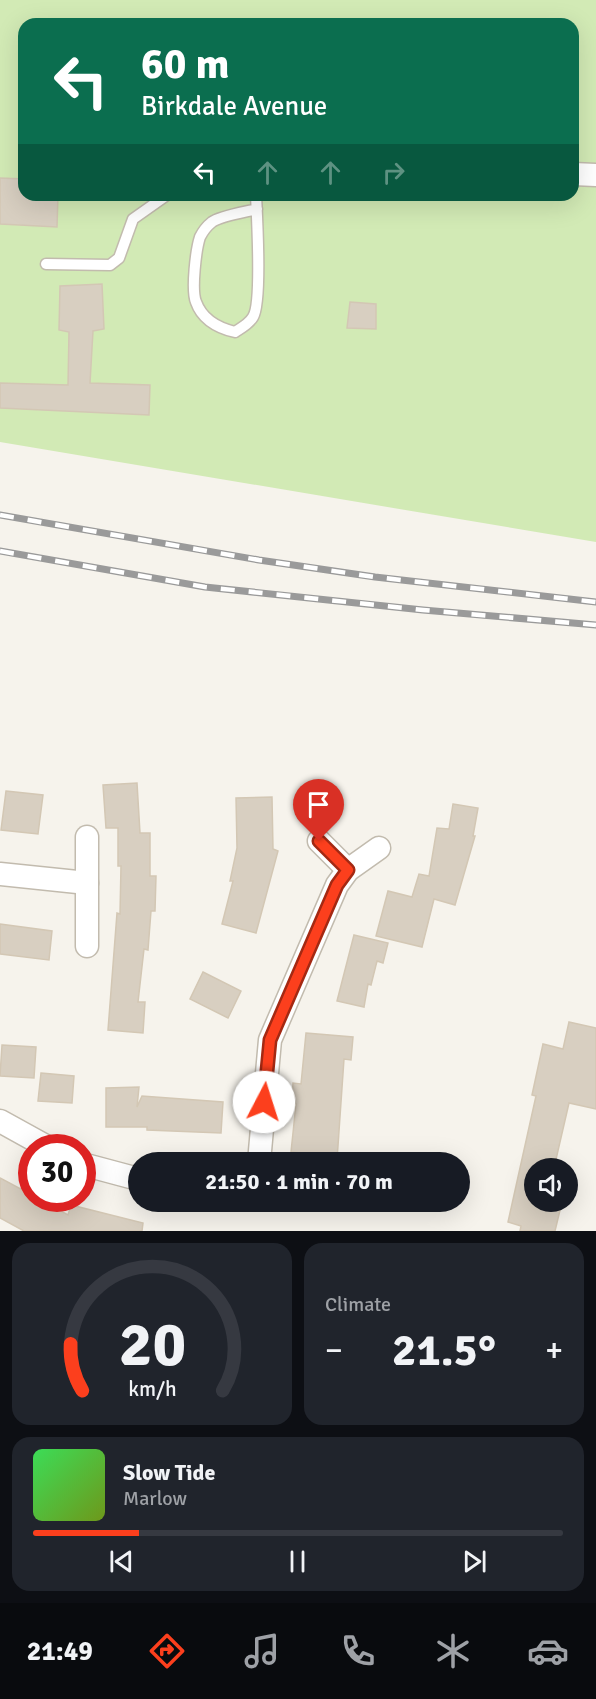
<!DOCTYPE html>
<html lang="en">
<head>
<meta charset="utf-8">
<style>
  :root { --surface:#171b24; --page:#20242c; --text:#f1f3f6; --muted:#9ea1a6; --line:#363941; --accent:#fc3f1d }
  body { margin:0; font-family:Signika,sans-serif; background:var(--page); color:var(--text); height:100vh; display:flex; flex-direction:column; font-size:22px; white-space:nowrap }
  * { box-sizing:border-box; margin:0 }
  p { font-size:20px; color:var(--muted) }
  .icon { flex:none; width:33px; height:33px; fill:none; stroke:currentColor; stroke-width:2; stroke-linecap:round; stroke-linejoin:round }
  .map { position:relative; height:1231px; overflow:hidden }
  .side { display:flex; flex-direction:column; gap:12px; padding:12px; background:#0d0f14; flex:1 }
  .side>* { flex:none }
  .banner { position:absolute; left:18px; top:18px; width:561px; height:183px; border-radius:18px; box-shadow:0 6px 24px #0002; background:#0b6e4f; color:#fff; overflow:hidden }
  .fabs { position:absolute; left:524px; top:1158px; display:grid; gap:12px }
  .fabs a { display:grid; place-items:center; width:54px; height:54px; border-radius:50%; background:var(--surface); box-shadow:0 6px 24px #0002; font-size:30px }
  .speed { position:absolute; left:18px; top:1134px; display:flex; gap:12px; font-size:30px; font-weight:700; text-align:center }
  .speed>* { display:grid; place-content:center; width:78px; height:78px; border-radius:50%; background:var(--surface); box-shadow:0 6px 24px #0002; line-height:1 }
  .speed .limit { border:9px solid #d22; background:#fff; color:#111 }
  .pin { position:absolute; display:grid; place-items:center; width:51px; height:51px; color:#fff; margin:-62px -26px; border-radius:50% 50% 50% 0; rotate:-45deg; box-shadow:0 0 6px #0007 }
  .pin .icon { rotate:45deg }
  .me { position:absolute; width:66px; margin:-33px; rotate:5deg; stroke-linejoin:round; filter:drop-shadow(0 0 4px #0008) }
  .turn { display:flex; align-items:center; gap:21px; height:126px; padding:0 24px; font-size:27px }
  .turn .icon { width:78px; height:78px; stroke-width:2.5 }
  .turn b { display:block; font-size:42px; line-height:51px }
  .lanes { display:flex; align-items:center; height:57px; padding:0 24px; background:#0003; justify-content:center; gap:30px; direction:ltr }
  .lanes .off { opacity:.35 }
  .big { font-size:45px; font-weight:800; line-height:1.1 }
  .side .widget { flex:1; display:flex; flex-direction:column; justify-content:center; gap:9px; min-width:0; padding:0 21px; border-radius:18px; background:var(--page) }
  .side .dial { align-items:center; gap:0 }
  .dial svg { height:156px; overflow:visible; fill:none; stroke:var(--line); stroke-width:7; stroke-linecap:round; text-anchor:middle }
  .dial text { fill:var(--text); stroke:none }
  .song { display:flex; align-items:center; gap:18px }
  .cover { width:72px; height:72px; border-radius:9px; background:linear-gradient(135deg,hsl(130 70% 55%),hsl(80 70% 35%)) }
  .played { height:6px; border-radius:3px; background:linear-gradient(90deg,var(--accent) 20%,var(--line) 20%) }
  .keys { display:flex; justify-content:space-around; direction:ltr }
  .heat { display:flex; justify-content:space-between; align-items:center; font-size:33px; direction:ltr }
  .side .tiles { flex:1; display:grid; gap:12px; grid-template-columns:1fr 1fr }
  .widget:last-child { grid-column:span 2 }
  .trip { position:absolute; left:128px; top:1152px; width:342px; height:60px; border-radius:30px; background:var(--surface); box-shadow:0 6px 24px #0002; font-weight:800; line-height:60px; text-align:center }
  .tab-bar { display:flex; height:96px; justify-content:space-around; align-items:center; background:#090b0e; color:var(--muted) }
  .tab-bar .icon { width:42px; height:42px }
  .tab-bar .selected { color:var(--accent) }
  .tab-bar b { font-size:27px; color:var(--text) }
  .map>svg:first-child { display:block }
  .green { fill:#d2eab5; fill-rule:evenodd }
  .building { fill:#d8cfc1; stroke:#d3c7b4; stroke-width:1.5 }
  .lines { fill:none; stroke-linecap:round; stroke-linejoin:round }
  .lane-casing { stroke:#c2bbae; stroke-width:13 }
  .street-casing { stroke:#c2bbae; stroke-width:25 }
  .lane { stroke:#fff; stroke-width:10 }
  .street { stroke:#fff; stroke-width:22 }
  .rail-casing { stroke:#9a9a9a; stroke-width:7 }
  .rail { stroke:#fff; stroke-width:4.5; stroke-dasharray:14; stroke-linecap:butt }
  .route-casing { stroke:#a42913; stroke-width:15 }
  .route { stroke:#fc3f1d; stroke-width:10 }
</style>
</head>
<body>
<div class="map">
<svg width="596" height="1231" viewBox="0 0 596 1231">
  <rect width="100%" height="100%" fill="#f6f3ec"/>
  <!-- green -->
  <path class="green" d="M 0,0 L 596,0 L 596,542 L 0,442 ZM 24,24 L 573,24 L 573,195 L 24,195 Z"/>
  <!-- building -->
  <g class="building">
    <path d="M 0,178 L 24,179 L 24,195 L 58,195 L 57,227 L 0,224 Z"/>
    <path d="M 102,284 L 104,329 L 93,331 L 90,383 L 150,385 L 149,415 L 0,408 L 0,383 L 68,385 L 69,332 L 59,330 L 60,286 Z"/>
    <path d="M 350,302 L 376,304 L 376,329 L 347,328 Z"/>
    <path d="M 137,783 L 140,833 L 150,833 L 150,876 L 156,876 L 155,911 L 151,911 L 148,950 L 144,949 L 138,1002 L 145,1002 L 143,1033 L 108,1030 L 117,913 L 120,914 L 121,866 L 118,866 L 118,828 L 106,828 L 103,785 Z"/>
    <path d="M 6,791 L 43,795 L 38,834 L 1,830 Z"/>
    <path d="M 272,797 L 273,849 L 278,851 L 256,933 L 222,924 L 233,881 L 230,881 L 237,848 L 236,798 Z"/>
    <path d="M 453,804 L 478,808 L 473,836 L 475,836 L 455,905 L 434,899 L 422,947 L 376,936 L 388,891 L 412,897 L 419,874 L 429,876 L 437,828 L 449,829 Z"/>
    <path d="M 0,924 L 52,931 L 49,960 L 0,954 Z"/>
    <path d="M 354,935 L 388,943 L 383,963 L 377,961 L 371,985 L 368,984 L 364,1007 L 337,1001 Z"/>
    <path d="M 203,972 L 241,991 L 228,1018 L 190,999 Z"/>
    <path d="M 569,1022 L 596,1028 L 596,1109 L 569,1103 L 554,1168 L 534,1168 L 534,1202 L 562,1202 L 555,1231 L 520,1231 L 521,1226 L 508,1222 L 536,1096 L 532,1095 L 543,1044 L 563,1049 Z"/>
    <path d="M 306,1033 L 353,1037 L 351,1060 L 344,1059 L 337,1160 L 328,1159 L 328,1162 L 299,1162 L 300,1153 L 291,1152 L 296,1104 L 292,1104 L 293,1083 L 301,1084 Z"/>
    <path d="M 2,1045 L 36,1047 L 34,1078 L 0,1076 Z"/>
    <path d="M 41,1073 L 74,1076 L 72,1103 L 38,1101 Z"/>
    <path d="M 139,1087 L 137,1107 L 142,1096 L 223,1102 L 221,1133 L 147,1130 L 147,1127 L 106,1127 L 106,1088 Z"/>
    <path d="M 0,1178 L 32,1195 L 32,1198 L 37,1198 L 68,1215 L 71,1205 L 143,1223 L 142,1231 L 24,1231 L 0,1218 Z"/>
  </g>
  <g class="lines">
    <!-- lane casing -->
    <g class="lane-casing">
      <g id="lane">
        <path d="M 256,195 C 257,217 262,303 253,317 C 249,324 241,328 235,332 C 218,328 202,319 196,302 C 191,290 196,249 200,237 C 203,231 207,226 212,222 C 220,216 245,212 257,209"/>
        <path d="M 46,264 L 110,265 L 119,258 L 133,219 L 167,195"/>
      </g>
    </g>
    <!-- street casing -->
    <g class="street-casing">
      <g id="street">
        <path d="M 573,174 L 596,175"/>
        <path d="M 319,841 L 348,870"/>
        <path d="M 0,874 L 87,883"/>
        <path d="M 87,946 L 87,837"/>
        <path d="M 0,1121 L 49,1148"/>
        <path d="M 259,1162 L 270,1040 L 337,885 L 348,870 L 379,848"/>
        <path d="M 82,1164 L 138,1179"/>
      </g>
    </g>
    <!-- lane -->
    <use href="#lane" class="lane"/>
    <!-- street -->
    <use href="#street" class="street"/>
    <!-- rail casing -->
    <g class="rail-casing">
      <g id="rail">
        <path d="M 0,515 L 259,560 L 375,577 L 596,602"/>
        <path d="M 0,551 L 205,587 L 423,610 L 596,625"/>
      </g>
    </g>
    <!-- rail -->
    <use href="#rail" class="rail"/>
  </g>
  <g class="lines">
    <!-- route casing -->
    <g class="route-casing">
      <path id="route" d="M 264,1102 L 270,1040 L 337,885 L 348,870 L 319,841"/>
    </g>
    <!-- route -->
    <use href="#route" class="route"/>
  </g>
</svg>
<div class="fabs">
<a><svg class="icon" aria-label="sound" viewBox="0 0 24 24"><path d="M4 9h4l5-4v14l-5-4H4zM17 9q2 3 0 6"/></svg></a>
</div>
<div class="speed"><div class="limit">30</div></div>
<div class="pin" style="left:319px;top:841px;background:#d93025"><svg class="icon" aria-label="arrive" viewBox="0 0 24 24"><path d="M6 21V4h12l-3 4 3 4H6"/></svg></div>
<svg class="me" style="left:264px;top:1102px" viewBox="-20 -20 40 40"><circle r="19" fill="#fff"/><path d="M0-13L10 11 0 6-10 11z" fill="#fc3f1d"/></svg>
<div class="trip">21:50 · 1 min · 70 m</div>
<div class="banner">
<div class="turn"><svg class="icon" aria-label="left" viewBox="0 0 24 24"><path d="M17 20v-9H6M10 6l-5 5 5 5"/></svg><div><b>60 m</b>Birkdale Avenue</div></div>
<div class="lanes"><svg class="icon" aria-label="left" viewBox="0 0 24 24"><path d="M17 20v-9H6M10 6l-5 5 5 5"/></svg><svg class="icon off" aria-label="ahead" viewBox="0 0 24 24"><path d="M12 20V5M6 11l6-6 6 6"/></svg><svg class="icon off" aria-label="ahead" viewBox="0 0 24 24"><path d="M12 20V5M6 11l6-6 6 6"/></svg><svg class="icon off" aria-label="right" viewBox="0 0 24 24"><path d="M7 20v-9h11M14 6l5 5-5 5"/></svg></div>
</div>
</div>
<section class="side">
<div class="tiles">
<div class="widget dial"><svg viewBox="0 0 100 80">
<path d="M14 69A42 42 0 1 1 86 69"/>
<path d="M14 69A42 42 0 0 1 8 45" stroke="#fc3f1d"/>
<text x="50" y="56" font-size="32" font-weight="700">20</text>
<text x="50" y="72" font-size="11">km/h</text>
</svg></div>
<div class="widget"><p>Climate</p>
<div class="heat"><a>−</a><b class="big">21.5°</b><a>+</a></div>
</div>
<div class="widget">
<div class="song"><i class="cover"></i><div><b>Slow Tide</b><p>Marlow</p></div></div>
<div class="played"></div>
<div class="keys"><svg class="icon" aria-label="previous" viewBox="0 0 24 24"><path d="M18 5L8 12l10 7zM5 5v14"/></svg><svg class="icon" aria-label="pause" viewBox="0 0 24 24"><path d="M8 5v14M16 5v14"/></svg><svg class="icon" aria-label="next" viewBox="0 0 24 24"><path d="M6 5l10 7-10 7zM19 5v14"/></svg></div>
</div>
</div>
</section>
<nav class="tab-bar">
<b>21:49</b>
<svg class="icon selected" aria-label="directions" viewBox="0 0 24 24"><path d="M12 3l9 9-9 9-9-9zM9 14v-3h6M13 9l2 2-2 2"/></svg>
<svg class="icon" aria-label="music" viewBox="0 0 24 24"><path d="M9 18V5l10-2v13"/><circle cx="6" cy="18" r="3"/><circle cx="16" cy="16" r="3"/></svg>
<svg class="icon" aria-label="phone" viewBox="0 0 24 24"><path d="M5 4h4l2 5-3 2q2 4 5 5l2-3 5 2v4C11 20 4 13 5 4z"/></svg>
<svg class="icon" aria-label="climate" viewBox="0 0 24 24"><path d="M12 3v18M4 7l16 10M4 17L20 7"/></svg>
<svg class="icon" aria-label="car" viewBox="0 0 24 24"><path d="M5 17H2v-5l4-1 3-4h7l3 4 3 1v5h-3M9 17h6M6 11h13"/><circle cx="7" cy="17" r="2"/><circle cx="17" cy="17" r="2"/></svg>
</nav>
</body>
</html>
